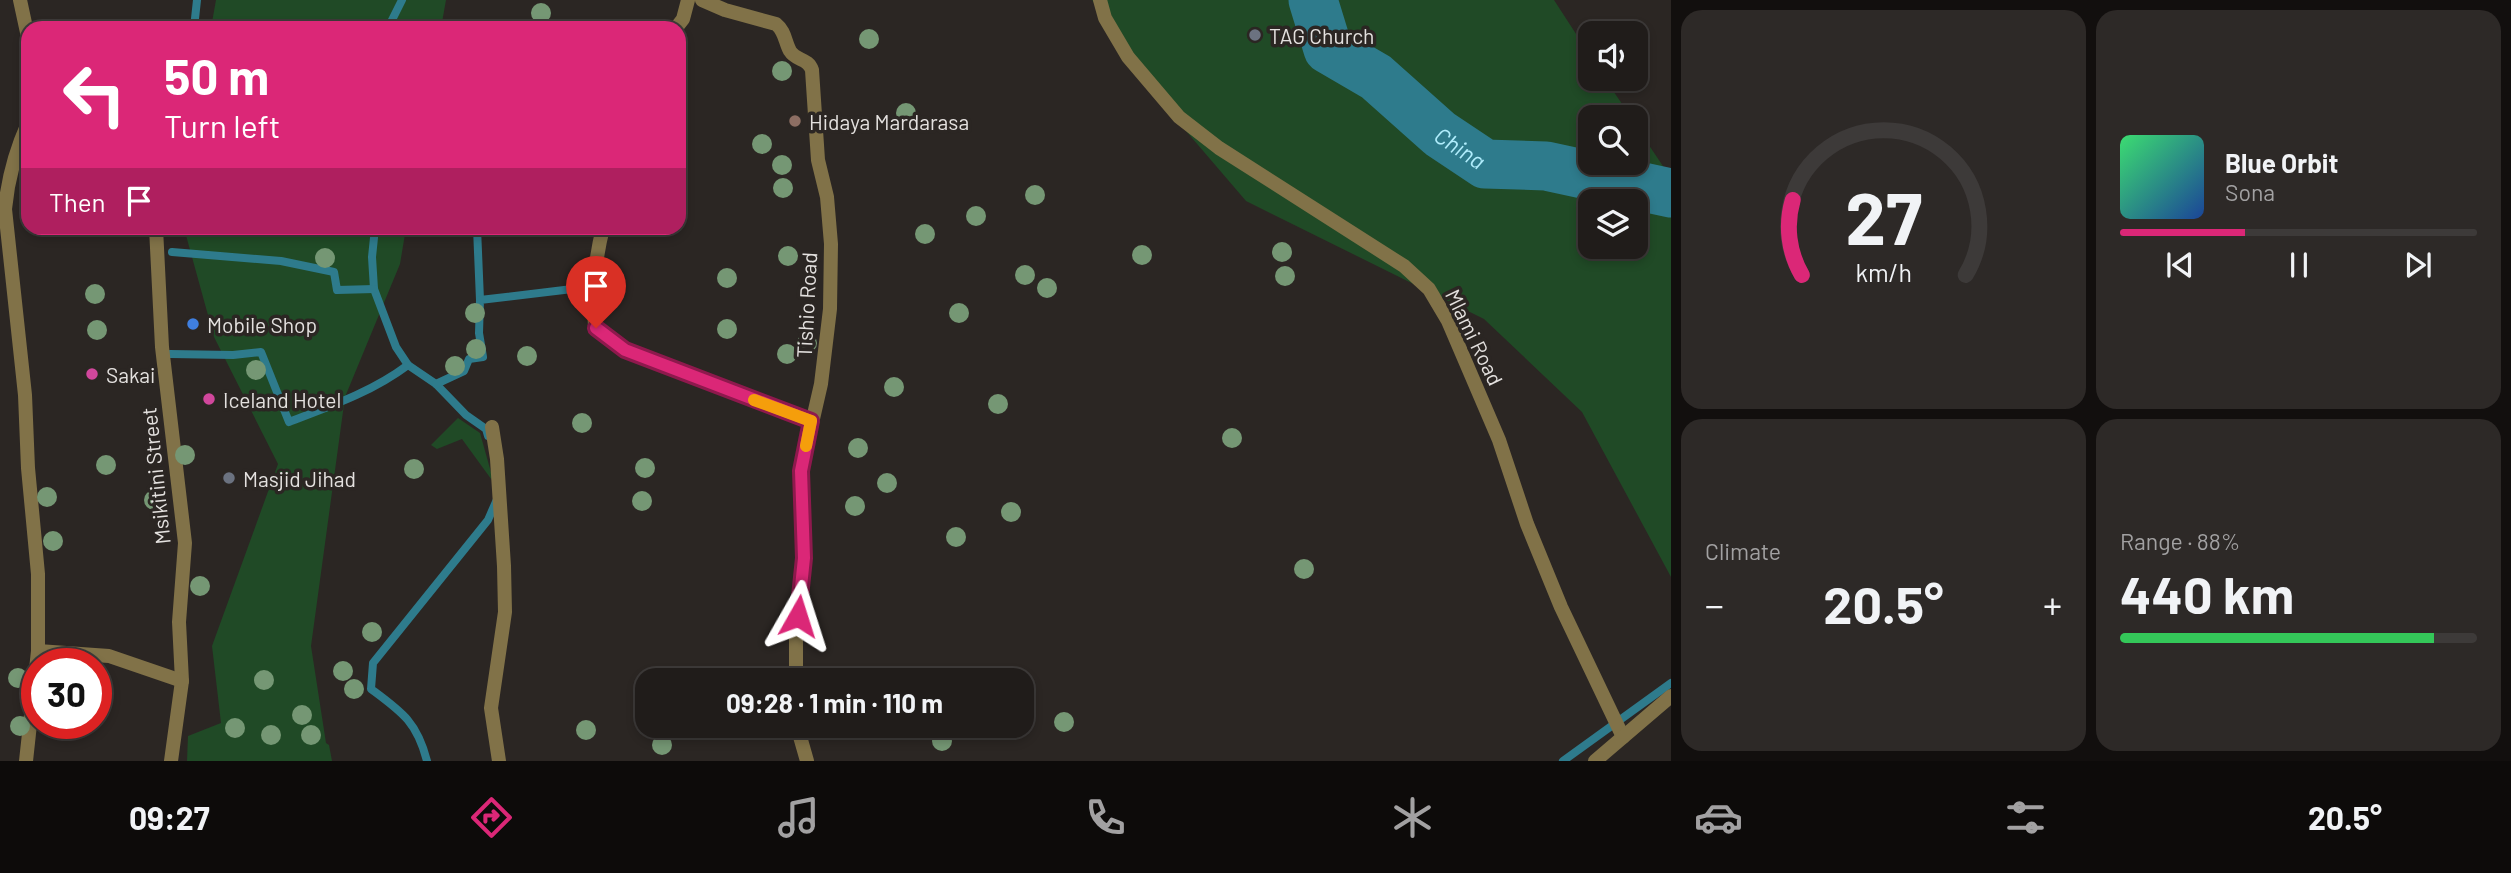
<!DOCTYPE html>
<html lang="en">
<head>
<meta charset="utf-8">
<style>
  :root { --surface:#201c1a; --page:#2d2927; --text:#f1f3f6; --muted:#a2a1a2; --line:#3d3a39; --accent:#db2777 }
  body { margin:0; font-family:Barlow,sans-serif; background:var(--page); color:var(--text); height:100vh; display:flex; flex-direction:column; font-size:26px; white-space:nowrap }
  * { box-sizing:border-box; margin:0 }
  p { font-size:23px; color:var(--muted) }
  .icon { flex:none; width:38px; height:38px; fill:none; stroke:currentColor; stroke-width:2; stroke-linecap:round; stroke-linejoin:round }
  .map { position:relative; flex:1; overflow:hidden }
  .panel { display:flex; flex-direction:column; gap:10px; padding:10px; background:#120f0e; width:840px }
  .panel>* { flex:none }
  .guide { position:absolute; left:21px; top:21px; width:665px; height:214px; border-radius:21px; box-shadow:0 4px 10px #0003,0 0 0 2px var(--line); background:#db2777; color:#fff; overflow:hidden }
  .fabs { position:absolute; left:1578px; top:21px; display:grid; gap:14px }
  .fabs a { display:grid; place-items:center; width:70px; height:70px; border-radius:14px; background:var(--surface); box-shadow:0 4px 10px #0003,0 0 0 2px var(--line); font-size:35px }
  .speed { position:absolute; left:21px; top:648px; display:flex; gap:14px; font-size:35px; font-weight:700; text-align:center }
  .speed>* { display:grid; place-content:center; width:91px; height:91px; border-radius:50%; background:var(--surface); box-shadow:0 4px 10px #0003,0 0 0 2px var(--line); line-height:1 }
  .speed .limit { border:10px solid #d22; background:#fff; color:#111 }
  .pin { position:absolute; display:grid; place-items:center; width:60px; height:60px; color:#fff; margin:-72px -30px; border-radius:50% 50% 50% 0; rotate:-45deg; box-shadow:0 0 7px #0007 }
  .pin .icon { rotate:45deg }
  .me { position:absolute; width:77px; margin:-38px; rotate:6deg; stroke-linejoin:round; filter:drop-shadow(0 0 5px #0008) }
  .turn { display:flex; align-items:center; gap:24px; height:147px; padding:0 28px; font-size:32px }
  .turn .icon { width:91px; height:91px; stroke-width:2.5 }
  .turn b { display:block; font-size:49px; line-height:60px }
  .then { display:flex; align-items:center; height:66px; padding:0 28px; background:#0003; gap:14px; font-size:26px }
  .big { font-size:52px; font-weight:700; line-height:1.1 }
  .panel .widget { flex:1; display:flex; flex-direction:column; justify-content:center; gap:10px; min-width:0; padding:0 24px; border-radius:21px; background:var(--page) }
  .panel .dial { align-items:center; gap:0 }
  .dial svg { height:182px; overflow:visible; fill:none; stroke:var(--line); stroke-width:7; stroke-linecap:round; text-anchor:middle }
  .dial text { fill:var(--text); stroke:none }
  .song { display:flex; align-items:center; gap:21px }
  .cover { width:84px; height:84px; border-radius:10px; background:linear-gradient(135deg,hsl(140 70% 55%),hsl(220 70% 35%)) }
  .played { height:7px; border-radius:4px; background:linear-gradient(90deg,var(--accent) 35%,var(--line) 35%) }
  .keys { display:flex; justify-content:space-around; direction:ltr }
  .heat { display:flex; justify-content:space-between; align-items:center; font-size:38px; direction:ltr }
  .charge { height:10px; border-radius:5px; background:linear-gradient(90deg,#34c759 88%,var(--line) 0) }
  .panel .tiles { flex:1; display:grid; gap:10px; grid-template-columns:repeat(2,1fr) }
  .trip { position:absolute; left:635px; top:668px; width:399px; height:70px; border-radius:21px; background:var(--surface); box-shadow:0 4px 10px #0003,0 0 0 2px var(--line); font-weight:700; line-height:70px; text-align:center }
  .menu { display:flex; height:112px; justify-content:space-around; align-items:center; background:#0d0b0a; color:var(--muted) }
  .menu .icon { width:49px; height:49px }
  .menu .on { color:var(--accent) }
  .menu b { font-size:32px; color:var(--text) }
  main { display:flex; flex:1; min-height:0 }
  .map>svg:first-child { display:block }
  .green { fill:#204a26; fill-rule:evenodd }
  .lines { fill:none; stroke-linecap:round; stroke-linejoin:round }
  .stream { stroke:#2e7b8c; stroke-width:8 }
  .river { stroke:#2e7b8c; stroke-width:49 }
  .street { stroke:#817248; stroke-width:14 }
  .tree { fill:#759774 }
  .route-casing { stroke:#8e194d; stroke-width:18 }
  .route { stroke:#db2777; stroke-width:12 }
  .slow { stroke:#f59e0b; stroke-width:12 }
  .worship-dot { fill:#6b7280; stroke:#2b2623; stroke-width:2.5 }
  .education-dot { fill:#8d6e63; stroke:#2b2623; stroke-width:2.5 }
  .shop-dot { fill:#3f7fe0; stroke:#2b2623; stroke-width:2.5 }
  .hotel-dot { fill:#d1479c; stroke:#2b2623; stroke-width:2.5 }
  .labels { text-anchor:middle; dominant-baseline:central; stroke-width:7; stroke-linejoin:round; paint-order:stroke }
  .poi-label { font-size:21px; fill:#e4e1df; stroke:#2b2623; text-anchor:start }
  .street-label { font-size:21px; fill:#e4e1df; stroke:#2b2623 }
  .water-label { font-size:23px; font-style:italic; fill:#b0edfc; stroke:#2b2623 }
</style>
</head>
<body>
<main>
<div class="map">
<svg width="1671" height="761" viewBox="0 0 1671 761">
  <rect width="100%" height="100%" fill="#2b2623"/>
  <!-- green -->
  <g class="green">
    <path d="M 216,0 L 446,0 L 441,28 L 211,28 Z"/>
    <path d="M 1092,0 L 1554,0 L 1591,57 L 1591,79 L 1605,79 L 1631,117 L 1591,117 L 1591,163 L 1636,163 L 1636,126 L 1671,178 L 1671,577 L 1582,412 L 1484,319 L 1246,201 L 1168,110 ZM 1591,201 L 1636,201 L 1636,247 L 1591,247 Z"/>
    <path d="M 184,228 L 406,228 L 400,264 L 345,397 L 311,646 L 326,743 L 329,745 L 332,761 L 187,761 L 188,736 L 221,723 L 212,646 L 278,464 L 214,337 Z"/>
    <path d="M 458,418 L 480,433 L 494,483 L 462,439 L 437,449 L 431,445 Z"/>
  </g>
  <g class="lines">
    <!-- stream -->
    <g class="stream">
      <path d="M 194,28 L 197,0"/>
      <path d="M 388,28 L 402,0"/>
      <path d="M 375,228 L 372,257 L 374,289 L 396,347 L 408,365 L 436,384 L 466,415 L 486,429 L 488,436"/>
      <path d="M 477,228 L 480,300"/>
      <path d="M 172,252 L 281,261 L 334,272 L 337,290 L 374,289"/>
      <path d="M 170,354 L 233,355 L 261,352 L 289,422 C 331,406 372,392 408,365"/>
      <path d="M 436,384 L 464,371 L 469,359 L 483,357 L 479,333 L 480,300 L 589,287"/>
      <path d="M 427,761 C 417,722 402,712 371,689 L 373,663 L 488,520 L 498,497"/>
      <path d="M 1563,761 L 1671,683"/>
    </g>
    <!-- river -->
    <path class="river" id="s1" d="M 1313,0 L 1328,49 L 1376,77 L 1440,134 L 1485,164 L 1546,166 L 1671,193"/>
    <!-- street -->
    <g class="street">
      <path d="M 20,0 L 28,37"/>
      <path d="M 702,0 L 725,10 L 776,24 C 785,31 785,42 790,51 C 796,61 808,58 812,70 L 818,160 L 827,197 L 831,244 L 830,309 L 821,384 L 801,471 L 804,558 L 796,630 L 796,681"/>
      <path d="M 1100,0 L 1105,18 L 1128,57 L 1179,117 L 1219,148 L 1404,266 L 1429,289 L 1448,321 L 1499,440 L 1527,524 L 1561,607 L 1623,737"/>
      <path d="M 676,28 L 683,19 L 688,0"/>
      <path d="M 156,228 L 162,347 L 185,543 L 179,622 L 182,681 L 171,761"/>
      <path d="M 603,228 C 594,263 593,291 595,328 L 625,350 L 811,421"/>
      <path d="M 492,427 L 497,459 L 504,566 L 505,612 L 491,708 L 499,761"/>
      <path d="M 38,651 L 109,656 L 182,681"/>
      <path d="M 797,726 L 807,761"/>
      <path d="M 26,761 L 38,651 L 38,574 L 28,468 L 25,395 L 5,209 C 8,177 15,152 28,123"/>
      <path d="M 1595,761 L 1671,696"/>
    </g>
  </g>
  <!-- trees -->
  <g class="tree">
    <circle cx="541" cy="13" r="10"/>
    <circle cx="869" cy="39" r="10"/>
    <circle cx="782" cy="71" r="10"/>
    <circle cx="906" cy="113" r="10"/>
    <circle cx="762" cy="144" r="10"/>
    <circle cx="782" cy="165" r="10"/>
    <circle cx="783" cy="188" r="10"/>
    <circle cx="1035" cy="195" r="10"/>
    <circle cx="976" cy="216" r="10"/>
    <circle cx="925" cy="234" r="10"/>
    <circle cx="1282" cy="252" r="10"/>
    <circle cx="1142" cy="255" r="10"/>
    <circle cx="788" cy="256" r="10"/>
    <circle cx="325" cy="258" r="10"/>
    <circle cx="1025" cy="275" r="10"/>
    <circle cx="1285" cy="276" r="10"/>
    <circle cx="604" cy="277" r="10"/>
    <circle cx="727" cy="278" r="10"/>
    <circle cx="1047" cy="288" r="10"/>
    <circle cx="95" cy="294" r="10"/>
    <circle cx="475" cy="313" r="10"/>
    <circle cx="959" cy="313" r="10"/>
    <circle cx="727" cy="329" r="10"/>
    <circle cx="97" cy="330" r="10"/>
    <circle cx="807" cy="343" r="10"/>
    <circle cx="476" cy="349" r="10"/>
    <circle cx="787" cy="354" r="10"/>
    <circle cx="527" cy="356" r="10"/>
    <circle cx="455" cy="366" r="10"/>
    <circle cx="256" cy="370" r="10"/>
    <circle cx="894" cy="387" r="10"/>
    <circle cx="998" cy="404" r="10"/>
    <circle cx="582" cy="423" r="10"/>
    <circle cx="1232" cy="438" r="10"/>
    <circle cx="858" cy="448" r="10"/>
    <circle cx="185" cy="455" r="10"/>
    <circle cx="106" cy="465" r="10"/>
    <circle cx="645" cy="468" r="10"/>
    <circle cx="414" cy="469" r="10"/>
    <circle cx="887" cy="483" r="10"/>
    <circle cx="47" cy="497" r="10"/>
    <circle cx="154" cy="500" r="10"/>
    <circle cx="642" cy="501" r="10"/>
    <circle cx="855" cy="506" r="10"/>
    <circle cx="1011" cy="512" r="10"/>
    <circle cx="956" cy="537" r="10"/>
    <circle cx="53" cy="541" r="10"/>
    <circle cx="1304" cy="569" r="10"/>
    <circle cx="200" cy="586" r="10"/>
    <circle cx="372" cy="632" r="10"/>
    <circle cx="343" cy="671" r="10"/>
    <circle cx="18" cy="678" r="10"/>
    <circle cx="264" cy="680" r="10"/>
    <circle cx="354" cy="689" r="10"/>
    <circle cx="302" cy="715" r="10"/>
    <circle cx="1064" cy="722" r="10"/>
    <circle cx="20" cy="726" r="10"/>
    <circle cx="235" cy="728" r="10"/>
    <circle cx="586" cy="730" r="10"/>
    <circle cx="271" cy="735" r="10"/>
    <circle cx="311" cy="735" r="10"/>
    <circle cx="942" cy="741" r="10"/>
    <circle cx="662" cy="745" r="10"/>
  </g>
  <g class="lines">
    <!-- route casing -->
    <g class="route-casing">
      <path id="route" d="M 596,328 L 625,350 L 811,421 L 801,471 L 804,558 L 798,616"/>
    </g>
    <!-- route -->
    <use href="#route" class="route"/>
    <!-- slow -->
    <path class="slow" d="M 754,400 L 811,421 L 806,446"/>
  </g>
  <!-- markers -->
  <g class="worship-dot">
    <circle cx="1255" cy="35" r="7"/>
    <circle cx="229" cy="478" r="7"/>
  </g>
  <circle class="education-dot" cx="795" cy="121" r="7"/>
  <circle class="shop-dot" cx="193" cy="324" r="7"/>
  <g class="hotel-dot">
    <circle cx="92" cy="374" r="7"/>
    <circle cx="209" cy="399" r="7"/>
  </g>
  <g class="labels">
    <!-- poi labels -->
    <g class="poi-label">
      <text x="1269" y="35">TAG Church</text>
      <text x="809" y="121">Hidaya Mardarasa</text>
      <text x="207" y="324">Mobile Shop</text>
      <text x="106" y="374">Sakai</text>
      <text x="223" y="399">Iceland Hotel</text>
      <text x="243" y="478">Masjid Jihad</text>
    </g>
    <!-- street labels -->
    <g class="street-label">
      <text transform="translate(806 305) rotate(-87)">Tishio Road</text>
      <text transform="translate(1475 337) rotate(64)">Mlami Road</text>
      <text transform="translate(155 476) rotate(-96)">Msikitini Street</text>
    </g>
    <!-- water labels -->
    <g class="water-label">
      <text stroke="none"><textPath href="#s1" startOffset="217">China</textPath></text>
    </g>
  </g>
</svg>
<div class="fabs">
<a><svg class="icon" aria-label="sound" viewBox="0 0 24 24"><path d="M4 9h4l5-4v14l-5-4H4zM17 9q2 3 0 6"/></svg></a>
<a><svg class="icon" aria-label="search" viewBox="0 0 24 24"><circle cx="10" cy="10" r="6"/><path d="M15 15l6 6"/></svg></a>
<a><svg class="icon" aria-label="layers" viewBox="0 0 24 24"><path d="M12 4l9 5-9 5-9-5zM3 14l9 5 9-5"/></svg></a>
</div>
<div class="speed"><div class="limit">30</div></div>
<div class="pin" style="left:596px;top:328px;background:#d93025"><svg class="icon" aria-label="arrive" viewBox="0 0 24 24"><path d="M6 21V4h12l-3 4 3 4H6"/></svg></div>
<svg class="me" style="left:798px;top:616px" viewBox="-20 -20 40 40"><path d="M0-17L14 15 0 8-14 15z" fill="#db2777" stroke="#fff" stroke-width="4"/></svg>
<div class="trip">09:28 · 1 min · 110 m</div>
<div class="guide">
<div class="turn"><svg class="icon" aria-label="left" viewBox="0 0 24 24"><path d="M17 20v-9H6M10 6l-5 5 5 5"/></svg><div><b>50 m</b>Turn left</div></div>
<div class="then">Then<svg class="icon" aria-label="arrive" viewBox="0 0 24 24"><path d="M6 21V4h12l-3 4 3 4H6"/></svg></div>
</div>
</div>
<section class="panel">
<div class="tiles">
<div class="widget dial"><svg viewBox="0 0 100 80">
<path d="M14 69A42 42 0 1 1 86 69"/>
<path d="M14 69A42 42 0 0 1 10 36" stroke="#db2777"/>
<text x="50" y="56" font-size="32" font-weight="700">27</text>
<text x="50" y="72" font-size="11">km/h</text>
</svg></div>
<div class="widget">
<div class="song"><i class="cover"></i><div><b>Blue Orbit</b><p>Sona</p></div></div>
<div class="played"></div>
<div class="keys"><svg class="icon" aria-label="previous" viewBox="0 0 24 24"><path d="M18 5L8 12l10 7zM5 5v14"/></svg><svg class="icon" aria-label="pause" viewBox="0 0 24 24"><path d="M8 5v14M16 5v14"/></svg><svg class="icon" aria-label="next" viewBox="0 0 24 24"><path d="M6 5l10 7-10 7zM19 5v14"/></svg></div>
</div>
<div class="widget"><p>Climate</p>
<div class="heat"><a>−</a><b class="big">20.5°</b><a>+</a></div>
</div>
<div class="widget"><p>Range · 88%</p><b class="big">440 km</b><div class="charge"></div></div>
</div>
</section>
</main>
<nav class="menu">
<b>09:27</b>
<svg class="icon on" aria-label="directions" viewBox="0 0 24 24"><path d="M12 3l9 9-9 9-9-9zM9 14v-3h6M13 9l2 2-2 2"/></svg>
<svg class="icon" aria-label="music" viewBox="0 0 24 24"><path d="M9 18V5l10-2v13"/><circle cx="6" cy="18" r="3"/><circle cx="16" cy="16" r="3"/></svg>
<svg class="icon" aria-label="phone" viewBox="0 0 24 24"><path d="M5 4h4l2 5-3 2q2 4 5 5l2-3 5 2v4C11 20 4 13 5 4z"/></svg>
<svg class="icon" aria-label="climate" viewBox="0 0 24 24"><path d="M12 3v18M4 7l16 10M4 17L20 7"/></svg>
<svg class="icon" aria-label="car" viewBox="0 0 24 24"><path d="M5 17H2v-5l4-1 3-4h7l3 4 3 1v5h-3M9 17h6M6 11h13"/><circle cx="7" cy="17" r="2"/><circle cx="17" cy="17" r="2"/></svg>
<svg class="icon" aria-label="filters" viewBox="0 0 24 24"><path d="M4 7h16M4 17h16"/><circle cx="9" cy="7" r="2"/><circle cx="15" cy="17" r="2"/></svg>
<b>20.5°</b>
</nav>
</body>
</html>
